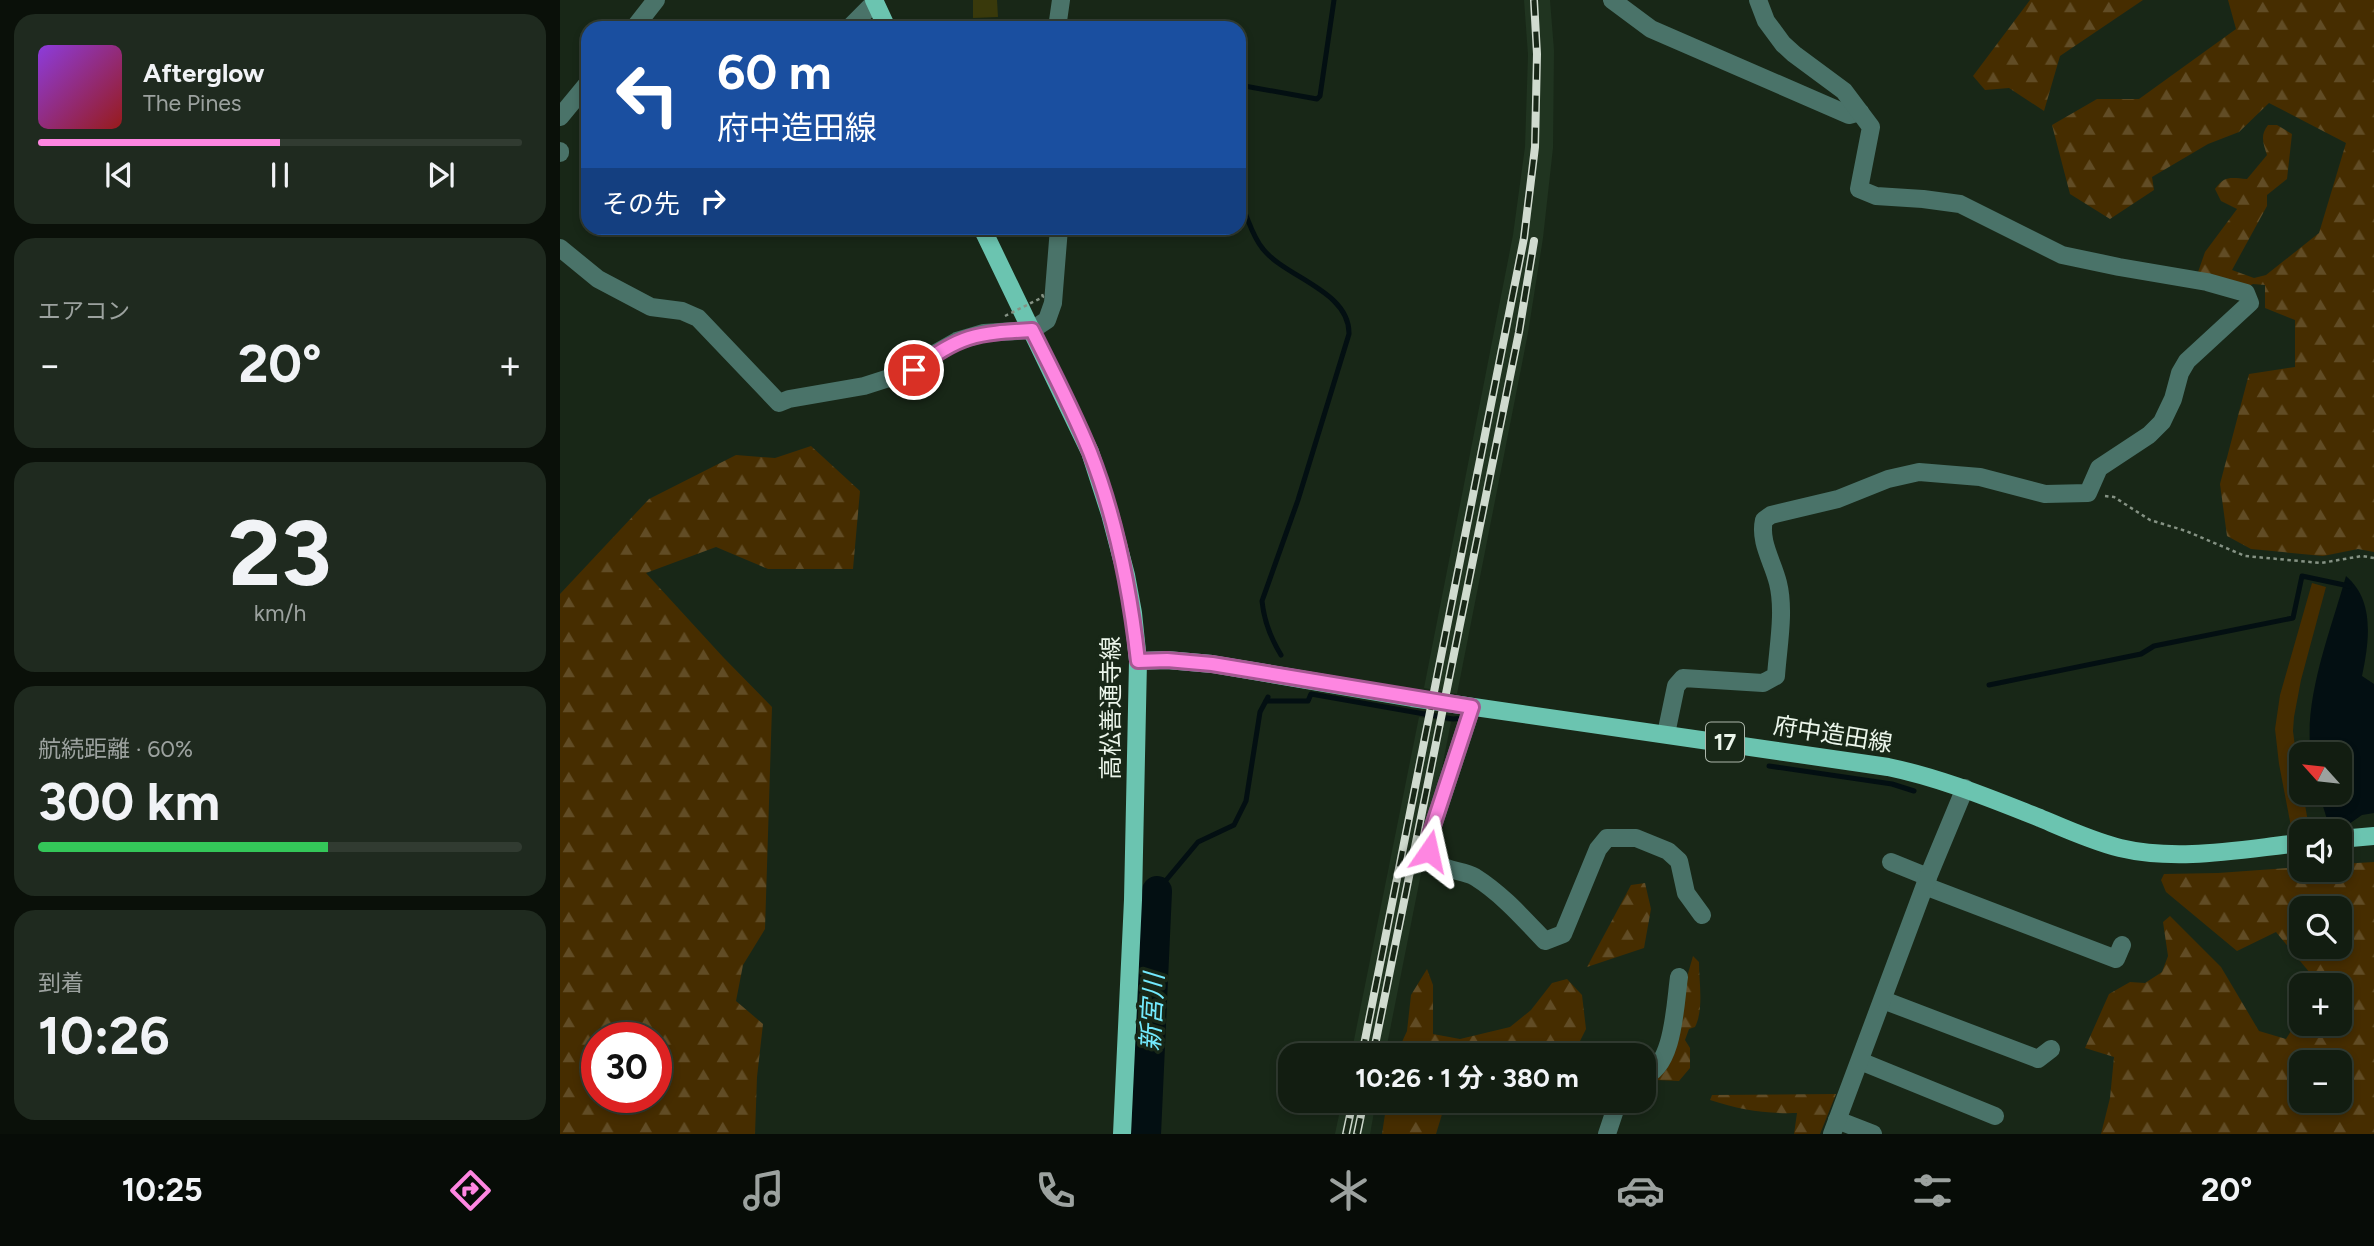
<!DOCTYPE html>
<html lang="ja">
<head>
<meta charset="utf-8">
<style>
  :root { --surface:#121d11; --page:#1f2a1f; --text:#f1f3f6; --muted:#9ca29f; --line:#313b31; --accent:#fe86e1 }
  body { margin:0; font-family:Figtree,"Noto Sans JP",sans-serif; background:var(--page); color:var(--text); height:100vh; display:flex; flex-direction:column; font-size:26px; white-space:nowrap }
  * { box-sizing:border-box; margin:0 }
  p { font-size:23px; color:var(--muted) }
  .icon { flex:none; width:38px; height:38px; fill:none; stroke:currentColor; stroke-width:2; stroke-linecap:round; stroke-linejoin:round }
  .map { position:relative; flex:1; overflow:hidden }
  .details { display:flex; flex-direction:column; gap:14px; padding:14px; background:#0a1009; width:560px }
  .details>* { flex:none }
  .hud { position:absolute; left:21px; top:21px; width:665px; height:214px; border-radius:21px; box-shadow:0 4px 10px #0003,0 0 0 2px var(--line); background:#1a4fa0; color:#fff; overflow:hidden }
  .needle { width:46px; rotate:297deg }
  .fabs { position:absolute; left:1729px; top:742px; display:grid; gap:14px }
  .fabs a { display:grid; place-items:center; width:63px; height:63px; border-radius:14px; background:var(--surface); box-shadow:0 4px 10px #0003,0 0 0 2px var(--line); font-size:35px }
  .speed { position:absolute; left:21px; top:1022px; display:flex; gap:14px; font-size:35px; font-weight:700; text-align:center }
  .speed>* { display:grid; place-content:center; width:91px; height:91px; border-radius:50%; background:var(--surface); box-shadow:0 4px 10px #0003,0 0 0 2px var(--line); line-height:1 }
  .speed .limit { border:10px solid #d22; background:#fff; color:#111 }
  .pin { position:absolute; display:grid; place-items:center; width:60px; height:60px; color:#fff; margin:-30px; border:4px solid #fff; border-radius:50%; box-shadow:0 2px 7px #0007 }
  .me { position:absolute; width:77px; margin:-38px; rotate:11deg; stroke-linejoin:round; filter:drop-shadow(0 0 5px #0008) }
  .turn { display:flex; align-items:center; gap:24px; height:147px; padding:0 21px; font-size:32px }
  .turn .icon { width:91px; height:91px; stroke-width:2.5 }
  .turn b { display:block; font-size:49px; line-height:60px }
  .then { display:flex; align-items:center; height:66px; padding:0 21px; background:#0003; gap:14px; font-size:26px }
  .big { font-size:52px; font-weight:700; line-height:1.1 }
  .details .card { flex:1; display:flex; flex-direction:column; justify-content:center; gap:10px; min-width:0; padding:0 24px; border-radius:21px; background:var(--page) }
  .details .dial { align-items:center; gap:0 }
  .dial b { font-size:91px; line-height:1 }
  .song { display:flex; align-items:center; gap:21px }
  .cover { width:84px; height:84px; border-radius:10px; background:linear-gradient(135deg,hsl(270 70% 55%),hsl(0 70% 35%)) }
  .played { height:7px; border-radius:4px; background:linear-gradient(90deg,var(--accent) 50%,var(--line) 50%) }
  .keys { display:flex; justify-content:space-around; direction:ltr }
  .heat { display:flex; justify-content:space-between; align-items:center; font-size:38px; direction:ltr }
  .charge { height:10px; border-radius:5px; background:linear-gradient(90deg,#34c759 60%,var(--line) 0) }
  .trip { position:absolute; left:718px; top:1043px; width:378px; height:70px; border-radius:21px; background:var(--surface); box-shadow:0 4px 10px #0003,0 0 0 2px var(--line); font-weight:700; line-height:70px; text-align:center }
  .menu { display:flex; height:112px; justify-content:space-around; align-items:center; background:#070c07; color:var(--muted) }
  .menu .icon { width:49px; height:49px }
  .menu .current { color:var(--accent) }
  .menu b { font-size:32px; color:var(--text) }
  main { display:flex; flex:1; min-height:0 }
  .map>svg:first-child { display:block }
  .built { fill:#203420 }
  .grass { fill:#462d00 }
  .forest { fill:url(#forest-firs); fill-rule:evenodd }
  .water { fill:#030f12 }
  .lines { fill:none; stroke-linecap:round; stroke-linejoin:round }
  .stream { stroke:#030f12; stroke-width:5 }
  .river { stroke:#030f12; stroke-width:30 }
  .building { fill:#39390b }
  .path { stroke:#859284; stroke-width:2.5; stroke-dasharray:3.5 3.5; stroke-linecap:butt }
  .minor { stroke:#4a7369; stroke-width:18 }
  .major { stroke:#6bc4b0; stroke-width:18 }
  .rail-casing { stroke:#d0dbcf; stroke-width:8 }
  .rail { stroke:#182717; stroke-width:5; stroke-dasharray:16; stroke-linecap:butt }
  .path-bridge { stroke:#859284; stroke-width:2.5; stroke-dasharray:3.5 3.5; stroke-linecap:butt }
  .route-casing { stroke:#a55792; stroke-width:18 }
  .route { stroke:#fe86e1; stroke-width:12 }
  .labels { text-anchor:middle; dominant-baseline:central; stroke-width:7; stroke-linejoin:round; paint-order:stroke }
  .shield { fill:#182717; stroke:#acb7ab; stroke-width:2 }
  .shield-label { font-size:23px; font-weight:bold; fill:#ebf5ea }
  .street-label { font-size:24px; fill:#ebf5ea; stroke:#182717 }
  .water-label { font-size:26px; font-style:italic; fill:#73eafe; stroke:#182717 }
</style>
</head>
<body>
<main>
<section class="details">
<div class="card">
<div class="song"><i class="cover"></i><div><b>Afterglow</b><p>The Pines</p></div></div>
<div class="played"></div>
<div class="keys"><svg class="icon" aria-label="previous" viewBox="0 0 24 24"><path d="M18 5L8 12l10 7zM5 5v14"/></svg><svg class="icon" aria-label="pause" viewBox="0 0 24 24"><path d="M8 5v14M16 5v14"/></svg><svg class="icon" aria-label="next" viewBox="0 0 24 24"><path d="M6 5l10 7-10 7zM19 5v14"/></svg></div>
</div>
<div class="card"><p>エアコン</p>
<div class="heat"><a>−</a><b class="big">20°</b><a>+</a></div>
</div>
<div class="card dial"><b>23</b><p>km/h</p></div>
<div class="card"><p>航続距離 · 60%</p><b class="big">300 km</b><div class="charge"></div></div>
<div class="card"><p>到着</p><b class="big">10:26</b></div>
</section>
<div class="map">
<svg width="1814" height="1134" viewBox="0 0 1814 1134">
  <defs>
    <pattern id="forest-firs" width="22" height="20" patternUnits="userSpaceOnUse" patternTransform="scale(1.75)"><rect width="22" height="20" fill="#462d00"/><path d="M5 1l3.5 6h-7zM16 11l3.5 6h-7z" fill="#614c25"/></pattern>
  </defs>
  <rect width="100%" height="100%" fill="#182717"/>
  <!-- built -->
  <g class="built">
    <path d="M 964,0 L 990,0 L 994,50 L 993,148 L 983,238 L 968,333 L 897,694 L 864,688 L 953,235 L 965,147 L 968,55 Z"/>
    <path d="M 859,717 L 891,722 L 825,1055 L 791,1055 Z"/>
    <path d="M 782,1101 L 816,1101 L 810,1134 L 775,1134 Z"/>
  </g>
  <!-- grass -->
  <path class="grass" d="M 1752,583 L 1766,587 L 1741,680 L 1734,717 L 1733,731 L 1741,793 L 1743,793 L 1748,822 L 1746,831 L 1732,832 L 1719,764 L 1715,729 L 1720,695 Z"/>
  <!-- forest -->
  <g class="forest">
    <path d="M 1470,0 L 1583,0 L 1500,56 L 1484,111 L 1449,88 L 1425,90 L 1413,76 Z"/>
    <path d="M 1668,0 L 1814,0 L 1814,552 L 1798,549 L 1763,556 L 1691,549 L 1667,536 L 1660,484 L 1689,374 L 1735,367 L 1735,320 L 1705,308 L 1705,285 L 1693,284 L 1684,288 L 1637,275 L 1645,252 L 1677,209 L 1661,201 L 1655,189 C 1665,175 1671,178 1687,179 L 1707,155 C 1703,143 1700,135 1708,125 L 1717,125 L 1732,134 L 1727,179 L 1707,195 L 1707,206 L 1672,270 L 1694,278 L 1706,275 L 1759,233 L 1786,143 L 1709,103 L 1679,132 L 1648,144 L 1592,177 L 1594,190 L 1550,219 L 1510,194 L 1492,125 L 1537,99 L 1579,99 L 1676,29 Z"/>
    <path d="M 251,446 L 300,491 L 293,569 L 208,569 L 156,547 L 86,573 L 163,657 L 212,707 L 205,929 L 183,965 L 176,1001 L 203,1024 L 197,1077 L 195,1134 L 0,1134 L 0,594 L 89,499 L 176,455 L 215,458 ZM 37,1038 L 96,1038 L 96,1097 L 37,1097 Z"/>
    <path d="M 1814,862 L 1814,1134 L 1541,1134 L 1550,1098 L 1554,1057 L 1525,1048 L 1549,994 L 1570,982 L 1585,983 L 1602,972 L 1608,956 L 1603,922 L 1610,916 L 1661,967 L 1699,1031 L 1726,1039 L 1741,1015 L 1741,1024 L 1780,1024 L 1780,985 L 1749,985 L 1750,973 L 1716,932 L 1677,951 L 1606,892 L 1601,880 L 1604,874 L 1658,873 L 1741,867 L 1741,870 L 1780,870 L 1780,864 ZM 1780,908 L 1780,947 L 1741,947 L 1741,908 ZM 1741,1062 L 1780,1062 L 1780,1101 L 1741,1101 Z"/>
    <path d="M 1085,883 L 1091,909 L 1084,948 L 1027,967 L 1071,885 Z"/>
    <path d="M 1133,956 L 1139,962 C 1139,983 1144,1009 1135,1027 L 1129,1029 L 1125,1040 L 1130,1048 L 1130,1068 L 1119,1081 L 1096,1080 L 1105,1071 L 1112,1059 L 1125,984 Z"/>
    <path d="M 867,969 L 873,985 L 873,1034 L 900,1039 L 950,1027 L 971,1010 L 992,983 L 1007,979 L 1022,995 L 1026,1029 L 1013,1055 L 836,1055 L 847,1031 L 851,995 Z"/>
    <path d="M 1276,1094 L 1260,1134 L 1234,1134 L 1237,1113 C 1206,1114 1180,1110 1150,1100 L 1152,1095 Z"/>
    <path d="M 827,1101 L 886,1101 L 876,1134 L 822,1134 Z"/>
  </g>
  <!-- water -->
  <path class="water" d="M 1786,576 C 1814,600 1810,638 1802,676 L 1814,684 L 1814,813 L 1802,815 L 1789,824 L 1769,826 L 1759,793 L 1780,793 L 1780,754 L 1751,754 C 1743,699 1771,630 1786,576 Z"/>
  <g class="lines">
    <!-- stream -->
    <g class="stream">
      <path d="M 679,85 L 757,99 L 760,96 L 774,0"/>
      <path d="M 679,200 C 688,216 691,235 703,249 C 726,278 790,291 789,334 L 738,500 L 702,601 C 704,621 710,637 721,655"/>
      <path d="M 1429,685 L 1581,654 L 1594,646 L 1733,618 L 1742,576 L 1789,586"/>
      <path d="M 706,701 L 748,701 L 751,694 L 893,719 L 905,718"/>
      <path d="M 1209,766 L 1332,784 L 1354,791"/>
      <path d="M 597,891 L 638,842 L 674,825 L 686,801 L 700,712 L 708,697"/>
    </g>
    <!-- river -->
    <path class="river" d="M 586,1134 L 597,891"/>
  </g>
  <!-- building -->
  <path class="building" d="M 413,0 L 437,0 L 438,17 L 413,18 Z"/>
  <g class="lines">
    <!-- path -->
    <path class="path" d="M 1545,496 L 1554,497 L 1590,520 L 1626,531 L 1685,556 L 1761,563 L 1802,556 L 1814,558"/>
    <!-- minor -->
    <g class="minor">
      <path d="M 1052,0 L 1091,29 L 1289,115 L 1300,112"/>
      <path d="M 74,28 L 96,0"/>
      <path d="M 289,28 L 315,2"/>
      <path d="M 497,28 L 501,0"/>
      <path d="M 0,117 L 28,83"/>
      <path d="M 0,151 L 0,153"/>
      <path d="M 0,248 L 38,279 L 91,307 L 122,311 L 138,318 L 219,403 L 229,399 L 304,386 L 354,370 L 374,354 L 397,341 L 424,333 L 472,330 L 487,320 L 493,303 L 499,228"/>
      <path d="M 912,707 L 870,835 C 869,843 867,855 874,861 C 886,872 903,870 915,877 C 942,894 963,918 985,941 L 1003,934 L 1038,849 L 1047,838 L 1076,838 L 1108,851 L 1119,861 L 1126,893 L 1142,915"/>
      <path d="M 1106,734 L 1116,686 L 1123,678 L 1203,683 L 1216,676 C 1218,647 1225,611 1218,583 C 1213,562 1199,542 1204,520 L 1211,515 L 1278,499 L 1328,479 L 1359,472 L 1420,477 L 1485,494 L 1528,493 L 1539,468 L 1589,435 L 1602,422 L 1613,399 L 1620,373 L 1627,361 L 1690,303 L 1686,293 L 1647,282 L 1559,267 L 1502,255 L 1400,204 L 1363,199 L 1316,196 L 1299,189 L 1311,127 L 1284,91 L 1234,54 L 1223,44 L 1206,21 L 1198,0"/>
      <path d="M 1331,862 L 1368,877"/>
      <path d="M 1365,886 L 1556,959 L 1562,945"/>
      <path d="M 1323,1000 L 1478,1059 L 1491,1049"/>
      <path d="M 1300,1061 L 1435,1116"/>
      <path d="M 1083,1076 C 1114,1068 1115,1004 1119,977"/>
      <path d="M 1277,1120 L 1313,1134"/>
      <path d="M 1047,1134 L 1058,1101"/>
      <path d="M 1272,1134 L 1368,877 L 1405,788"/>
    </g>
    <!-- major -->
    <g class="major">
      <path d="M 314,0 L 327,28"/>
      <path d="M 422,228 L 530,452 L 550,514 L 566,575 L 573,613 L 578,661 L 573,900 L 562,1134"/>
      <path d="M 578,661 L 607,660 L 652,664 L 852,698 L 1328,767 C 1381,778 1429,798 1480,818 C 1506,829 1532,841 1560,848 C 1619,862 1682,849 1741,843"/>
      <path d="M 1780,839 L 1814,836"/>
    </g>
    <!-- rail casing -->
    <g class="rail-casing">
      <g id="rail">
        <path d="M 802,1055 L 964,238 L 975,147 L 977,54 L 974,0"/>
        <path d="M 813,1055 L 959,332 L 974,241"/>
        <path d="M 786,1134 L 793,1101"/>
        <path d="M 797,1134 L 804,1101"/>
      </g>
    </g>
    <!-- rail -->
    <use href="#rail" class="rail"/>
    <!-- path-bridge -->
    <path class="path-bridge" d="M 445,316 L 483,297 L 481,291"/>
  </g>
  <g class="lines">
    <!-- route casing -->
    <g class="route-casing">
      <path id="route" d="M 354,370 C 399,335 416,333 472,330 C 492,370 513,410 530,452 C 556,518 570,590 578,661 L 607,660 L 652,664 L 912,707 L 870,835 L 869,851"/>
    </g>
    <!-- route -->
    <use href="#route" class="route"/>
  </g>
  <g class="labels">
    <!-- shield labels -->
    <rect class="shield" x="1146" y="722.5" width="38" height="39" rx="5"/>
    <g class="shield-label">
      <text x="1165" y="742">17</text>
    </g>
    <!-- street labels -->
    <g class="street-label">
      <text transform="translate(550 708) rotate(-90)">高松善通寺線</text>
      <text transform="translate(1273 734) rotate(9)">府中造田線</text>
    </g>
    <!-- water labels -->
    <g class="water-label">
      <text transform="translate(592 1012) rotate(-87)">新宮川</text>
    </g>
  </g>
</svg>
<div class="fabs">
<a><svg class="needle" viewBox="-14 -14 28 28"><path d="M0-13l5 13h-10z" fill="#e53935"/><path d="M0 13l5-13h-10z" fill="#9ca29f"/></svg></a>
<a><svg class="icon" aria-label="sound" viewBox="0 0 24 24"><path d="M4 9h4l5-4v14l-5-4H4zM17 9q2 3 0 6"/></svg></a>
<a><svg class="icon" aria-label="search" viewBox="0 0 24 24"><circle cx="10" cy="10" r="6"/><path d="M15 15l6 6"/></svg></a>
<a>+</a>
<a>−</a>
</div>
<div class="speed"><div class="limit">30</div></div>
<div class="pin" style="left:354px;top:370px;background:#d93025"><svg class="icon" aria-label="arrive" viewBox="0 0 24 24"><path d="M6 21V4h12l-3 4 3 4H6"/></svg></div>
<svg class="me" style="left:869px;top:851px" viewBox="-20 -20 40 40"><path d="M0-17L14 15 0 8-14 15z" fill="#fe86e1" stroke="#fff" stroke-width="4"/></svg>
<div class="trip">10:26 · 1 分 · 380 m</div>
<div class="hud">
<div class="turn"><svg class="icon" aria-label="left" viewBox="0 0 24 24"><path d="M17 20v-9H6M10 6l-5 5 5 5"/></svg><div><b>60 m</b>府中造田線</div></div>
<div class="then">その先<svg class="icon" aria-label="right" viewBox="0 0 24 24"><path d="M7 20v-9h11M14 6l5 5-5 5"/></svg></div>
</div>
</div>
</main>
<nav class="menu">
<b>10:25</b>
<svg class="icon current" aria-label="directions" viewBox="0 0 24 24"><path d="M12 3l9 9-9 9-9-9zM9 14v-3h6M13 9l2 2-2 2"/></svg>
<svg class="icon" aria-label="music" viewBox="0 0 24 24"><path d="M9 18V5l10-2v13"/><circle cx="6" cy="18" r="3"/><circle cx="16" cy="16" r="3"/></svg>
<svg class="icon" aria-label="phone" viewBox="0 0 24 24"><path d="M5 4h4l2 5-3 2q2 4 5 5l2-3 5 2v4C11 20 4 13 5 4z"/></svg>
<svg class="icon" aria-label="climate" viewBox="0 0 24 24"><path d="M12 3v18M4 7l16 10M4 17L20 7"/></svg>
<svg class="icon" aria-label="car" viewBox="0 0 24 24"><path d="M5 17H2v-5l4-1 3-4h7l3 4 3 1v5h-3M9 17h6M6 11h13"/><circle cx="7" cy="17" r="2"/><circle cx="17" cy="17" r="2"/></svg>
<svg class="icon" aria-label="filters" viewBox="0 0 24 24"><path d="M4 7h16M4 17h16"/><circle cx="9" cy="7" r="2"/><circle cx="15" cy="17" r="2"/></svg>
<b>20°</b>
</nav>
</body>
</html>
